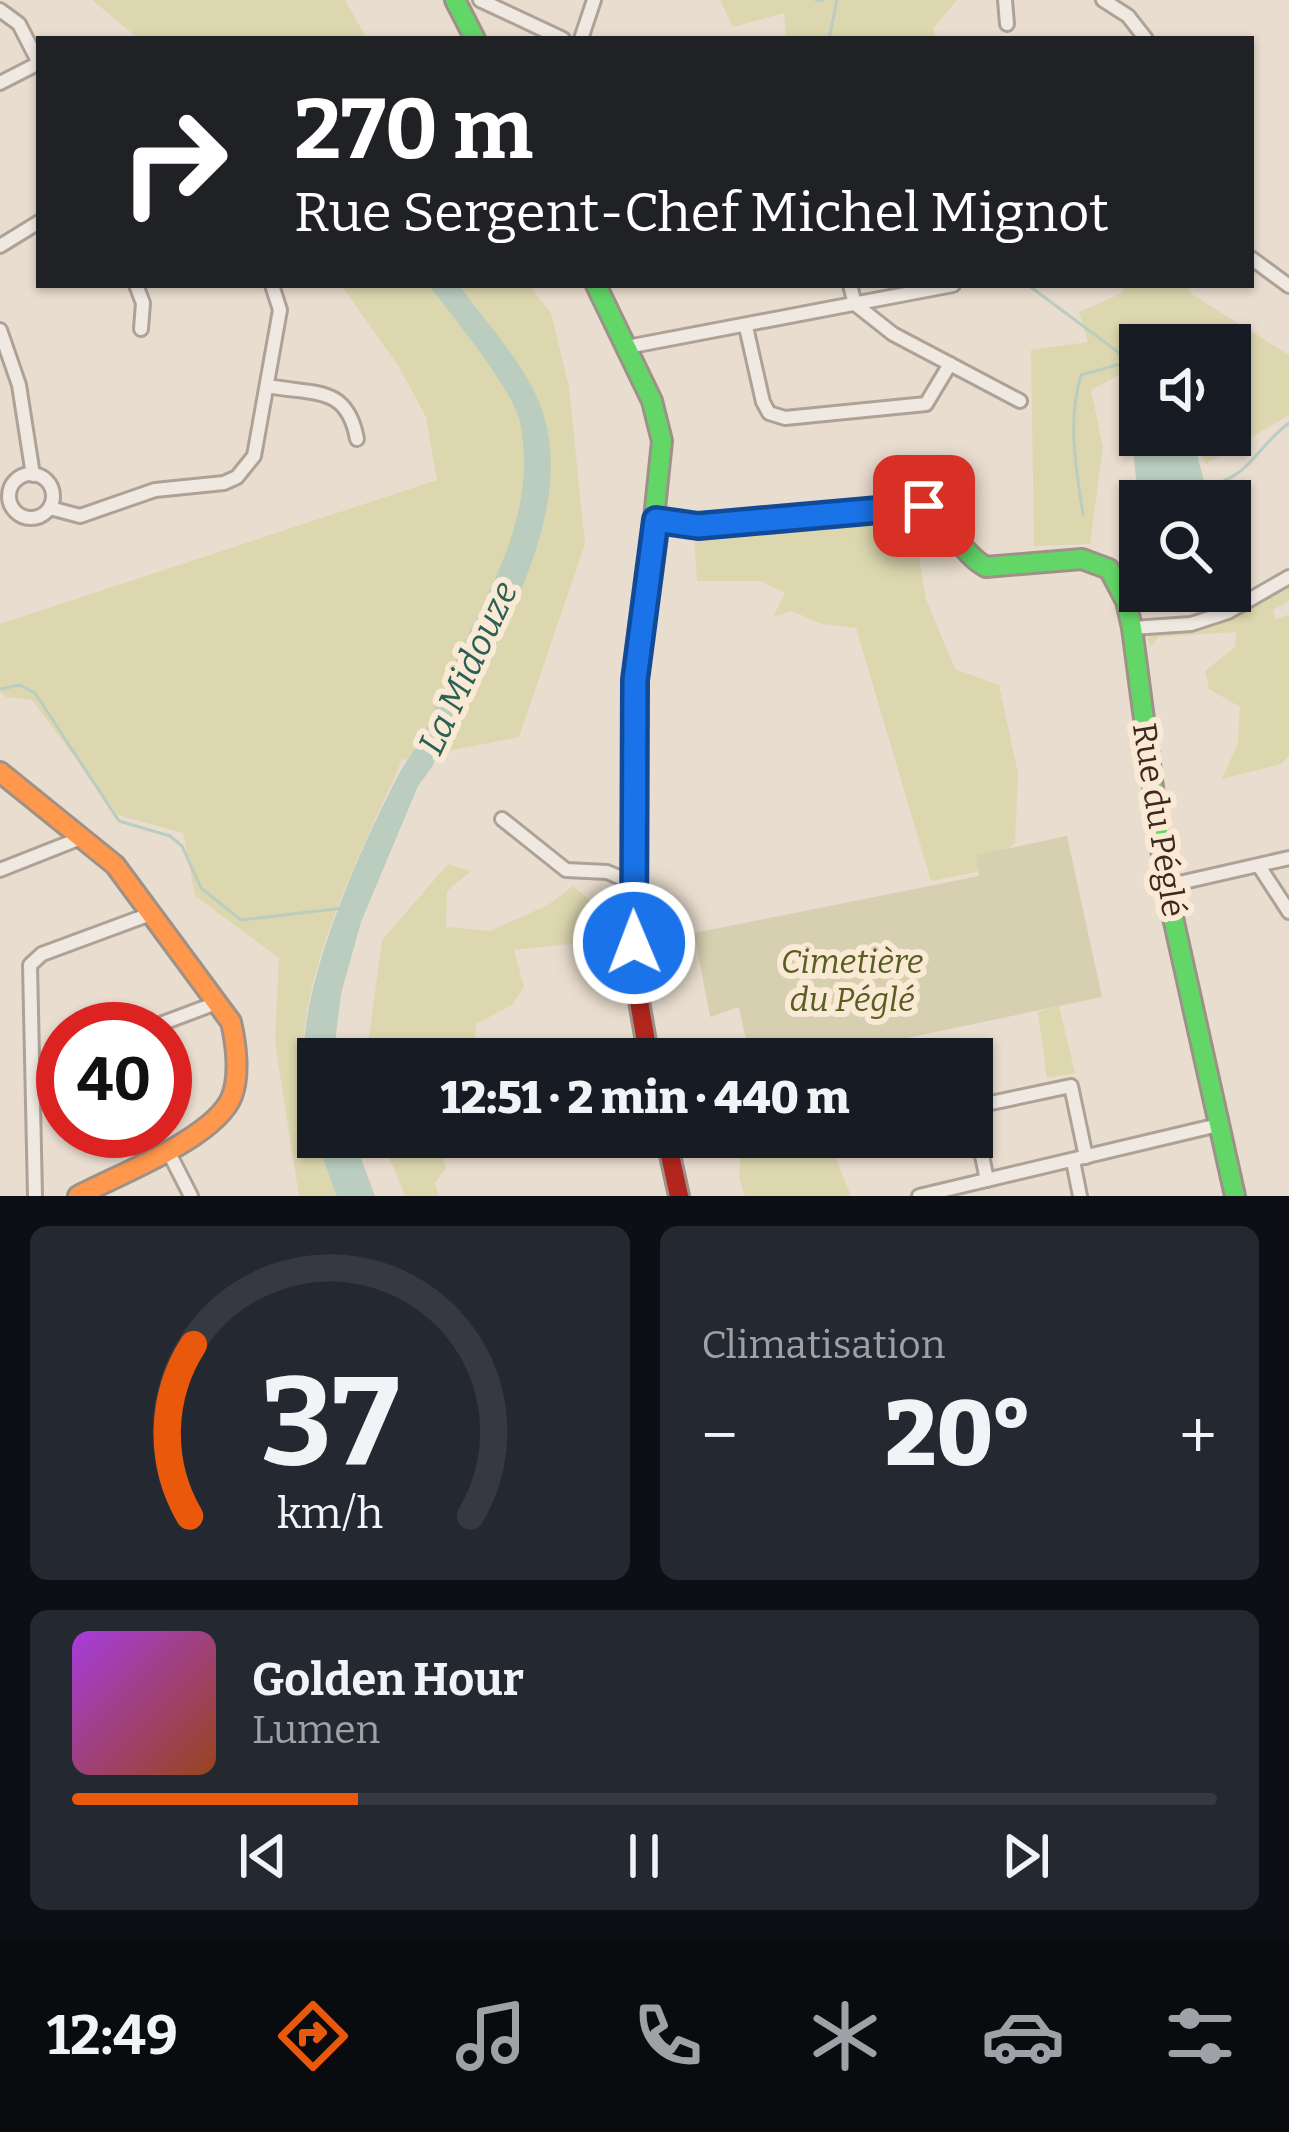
<!DOCTYPE html>
<html lang="fr">
<head>
<meta charset="utf-8">
<style>
  :root { --surface:#171b24; --page:#242831; --text:#f1f3f6; --muted:#9ea1a6; --line:#363941; --accent:#ea580c }
  body { margin:0; font-family:Bitter,serif; background:var(--page); color:var(--text); height:100vh; display:flex; flex-direction:column; font-size:45px; white-space:nowrap }
  * { box-sizing:border-box; margin:0 }
  p { font-size:39px; color:var(--muted) }
  .icon { flex:none; width:66px; height:66px; fill:none; stroke:currentColor; stroke-width:2; stroke-linecap:round; stroke-linejoin:round }
  .map { position:relative; height:1196px; overflow:hidden }
  .side { display:flex; flex-direction:column; gap:30px; padding:30px; background:#0d0f14; flex:1 }
  .side>* { flex:none }
  .guide { position:absolute; left:36px; top:36px; width:1218px; height:252px; border-radius:0px; box-shadow:0 3px 9px #0004; background:#202124; color:#fff; overflow:hidden }
  .buttons { position:absolute; left:1119px; top:324px; display:grid; gap:24px }
  .buttons a { display:grid; place-items:center; width:132px; height:132px; border-radius:0px; background:var(--surface); box-shadow:0 3px 9px #0004; font-size:60px }
  .speed { position:absolute; left:36px; top:1002px; display:flex; gap:24px; font-size:60px; font-weight:700; text-align:center }
  .speed>* { display:grid; place-content:center; width:156px; height:156px; border-radius:50%; background:var(--surface); box-shadow:0 3px 9px #0004; line-height:1 }
  .speed .limit { border:18px solid #d22; background:#fff; color:#111 }
  .pin { position:absolute; display:grid; place-items:center; width:102px; height:102px; color:#fff; margin:-51px; border-radius:24px; box-shadow:0 6px 18px #0006 }
  .me { position:absolute; width:132px; margin:-66px; rotate:359deg; stroke-linejoin:round; filter:drop-shadow(0 0 9px #0008) }
  .turn { display:flex; align-items:center; gap:42px; height:252px; padding:0 60px; font-size:54px }
  .turn .icon { width:156px; height:156px; stroke-width:2.5 }
  .turn b { display:block; font-size:84px; line-height:102px }
  .big { font-size:90px; font-weight:800; line-height:1.1 }
  .side .card { flex:1; display:flex; flex-direction:column; justify-content:center; gap:18px; min-width:0; padding:0 42px; border-radius:18px; background:var(--page) }
  .side .dial { align-items:center; gap:0 }
  .dial svg { height:312px; overflow:visible; fill:none; stroke:var(--line); stroke-width:7; stroke-linecap:round; text-anchor:middle }
  .dial text { fill:var(--text); stroke:none }
  .song { display:flex; align-items:center; gap:36px }
  .cover { width:144px; height:144px; border-radius:18px; background:linear-gradient(135deg,hsl(280 70% 55%),hsl(20 70% 35%)) }
  .played { height:12px; border-radius:6px; background:linear-gradient(90deg,var(--accent) 25%,var(--line) 25%) }
  .keys { display:flex; justify-content:space-around; direction:ltr }
  .heat { display:flex; justify-content:space-between; align-items:center; font-size:66px; direction:ltr }
  .side .tiles { flex:1; display:grid; gap:30px; grid-template-columns:1fr 1fr }
  .card:last-child { grid-column:span 2 }
  .trip { position:absolute; left:297px; top:1038px; width:696px; height:120px; border-radius:0px; background:var(--surface); box-shadow:0 3px 9px #0004; font-weight:800; line-height:120px; text-align:center }
  .tab-bar { display:flex; height:192px; justify-content:space-around; align-items:center; background:#090b0e; color:var(--muted) }
  .tab-bar .icon { width:84px; height:84px }
  .tab-bar .current { color:var(--accent) }
  .tab-bar b { font-size:54px; color:var(--text) }
  .map>svg:first-child { display:block }
  .green { fill:#ddd7b0 }
  .cemetery { fill:#d7d0b0 }
  .water { fill:#bacdbf }
  .lines { fill:none; stroke-linecap:round; stroke-linejoin:round }
  .stream { stroke:#bacdbf; stroke-width:3 }
  .street-casing { stroke:#aea297; stroke-width:18 }
  .fast-casing { stroke:#9e9288; stroke-width:24 }
  .slow-casing { stroke:#9e9288; stroke-width:24 }
  .jam-casing { stroke:#9e9288; stroke-width:24 }
  .street { stroke:#f0e9e2; stroke-width:12 }
  .fast { stroke:#63d668; stroke-width:18 }
  .slow { stroke:#ff974d; stroke-width:18 }
  .jam { stroke:#b3261e; stroke-width:18 }
  .route-casing { stroke:#114b97; stroke-width:30 }
  .route { stroke:#1a73e8; stroke-width:21 }
  .labels { text-anchor:middle; dominant-baseline:central; stroke-width:12; stroke-linejoin:round; paint-order:stroke }
  .street-label { font-size:33px; fill:#3f281d; stroke:#fae9d4 }
  .park-label { font-size:33px; font-style:italic; fill:#585e21; stroke:#fae9d4 }
  .water-label { font-size:36px; font-style:italic; fill:#2a6155; stroke:#fae9d4 }
</style>
</head>
<body>
<div class="map">
<svg width="1289" height="1196" viewBox="0 0 1289 1196">
  <rect width="100%" height="100%" fill="#e9ddcf"/>
  <!-- green -->
  <g class="green">
    <path d="M 92,0 L 345,0 L 367,39 L 139,39 Z"/>
    <path d="M 720,0 L 957,0 L 933,29 L 937,39 L 786,39 L 784,13 L 733,27 Z"/>
    <path d="M 341,285 L 529,285 L 551,313 L 569,387 L 585,544 L 519,737 L 402,760 C 363,850 312,943 303,1042 C 299,1086 322,1154 337,1196 L 299,1196 L 275,1042 L 279,958 L 195,896 L 183,833 L 118,815 L 32,700 L 6,697 L 0,692 L 0,624 L 437,480 L 426,417 L 399,367 Z"/>
    <path d="M 1125,285 L 1185,285 L 1193,295 L 1289,355 L 1289,415 L 1206,464 L 1194,435 L 1230,435 L 1230,345 L 1140,345 L 1140,364 L 1091,390 L 1103,447 L 1090,544 L 1034,546 L 1031,350 L 1088,342 L 1079,312 L 1122,293 Z"/>
    <path d="M 912,516 L 926,599 L 955,669 L 999,685 L 1018,773 L 1015,843 L 976,872 L 931,881 L 856,628 L 822,624 L 792,611 L 773,617 L 785,593 L 760,581 L 697,581 L 694,534 Z"/>
    <path d="M 1289,584 L 1289,601 L 1273,610 L 1276,620 L 1289,614 L 1289,756 L 1281,764 L 1222,779 L 1238,743 L 1240,707 L 1209,689 L 1205,671 L 1235,647 L 1236,632 L 1159,637 L 1150,647 L 1146,632 L 1209,627 Z"/>
    <path d="M 448,864 L 471,871 L 447,891 L 446,927 L 490,931 L 548,905 L 573,886 L 601,909 L 597,941 L 514,950 L 524,987 L 512,1005 L 476,1024 L 474,1058 L 366,1059 L 382,940 Z"/>
    <path d="M 1059,1006 L 1075,1073 L 1047,1078 L 1038,1012 Z"/>
    <path d="M 381,1137 L 438,1137 L 446,1168 L 435,1183 L 439,1196 L 405,1196 Z"/>
    <path d="M 742,1137 L 854,1137 L 830,1144 L 851,1196 L 745,1196 L 739,1178 Z"/>
  </g>
  <!-- cemetery -->
  <path class="cemetery" d="M 1067,836 L 1102,997 L 907,1038 L 910,1059 L 750,1059 L 739,1007 L 710,1017 L 694,933 L 979,876 L 977,855 Z"/>
  <!-- water -->
  <g class="water">
    <path d="M 429,285 L 459,285 C 486,323 525,363 541,407 C 583,520 480,668 432,767 L 418,786 L 361,922 L 341,994 L 333,1059 L 318,1059 L 318,1137 L 353,1137 L 375,1196 L 337,1196 C 319,1151 301,1093 304,1045 C 309,963 363,842 401,770 C 409,757 419,745 425,731 C 439,700 451,669 466,639 C 501,569 536,502 520,422 C 512,388 452,316 429,285 Z"/>
    <path d="M 1141,435 L 1190,435 L 1193,439 L 1204,481 L 1199,501 L 1140,501 L 1140,517 L 1133,450 Z"/>
  </g>
  <g class="lines">
    <!-- stream -->
    <g class="stream">
      <path d="M 816,0 L 823,0"/>
      <path d="M 829,39 L 837,0"/>
      <path d="M 1028,285 L 1118,352 L 1140,388"/>
      <path d="M 1203,487 C 1250,479 1254,449 1289,423"/>
      <path d="M 1083,515 C 1076,466 1067,424 1081,375 L 1124,363"/>
      <path d="M 0,689 L 20,685 L 35,693 L 119,821 L 170,836 L 182,846 L 201,888 L 241,920 L 343,908"/>
    </g>
    <!-- street casing -->
    <g class="street-casing">
      <g id="street">
        <path d="M 480,0 L 563,39"/>
        <path d="M 1005,0 L 1007,24"/>
        <path d="M 1103,0 L 1128,16 L 1146,39"/>
        <path d="M 0,10 L 19,24 L 39,63"/>
        <path d="M 581,39 L 594,0"/>
        <path d="M 0,83 L 39,63"/>
        <path d="M 0,246 L 39,222"/>
        <path d="M 1251,258 L 1289,286"/>
        <path d="M 136,285 L 143,303 L 141,329"/>
        <path d="M 850,285 L 855,304 L 893,334 L 1020,401"/>
        <path d="M 746,327 L 763,402 L 769,413 L 785,418 L 926,404 L 950,364"/>
        <path d="M 0,330 L 19,385 L 33,475"/>
        <path d="M 627,347 L 953,285"/>
        <path d="M 268,386 C 315,395 347,385 357,439"/>
        <circle cx="31" cy="496" r="22"/>
        <path d="M 50,508 L 80,516 L 155,490 L 224,483 L 237,477 L 254,456 L 280,310 L 272,285"/>
        <path d="M 1132,628 L 1191,624 L 1228,612 L 1289,577"/>
        <path d="M 502,819 L 566,870 L 607,872 L 633,883"/>
        <path d="M 1259,866 L 1289,912"/>
        <path d="M 0,870 L 81,838"/>
        <path d="M 1166,886 L 1289,858"/>
        <path d="M 147,1029 L 219,1002"/>
        <path d="M 972,1107 L 1071,1086 L 1086,1157"/>
        <path d="M 972,1107 L 987,1180"/>
        <path d="M 167,1149 L 191,1196"/>
        <path d="M 1073,1161 L 1080,1196"/>
        <path d="M 35,1196 L 30,965 L 42,954 L 153,913"/>
        <path d="M 919,1196 L 1218,1125"/>
      </g>
    </g>
    <!-- fast casing -->
    <g class="fast-casing">
      <g id="fast">
        <path d="M 455,0 L 475,39"/>
        <path d="M 596,285 L 652,401 L 662,441 L 633,721"/>
        <path d="M 656,520 L 698,526 L 924,506 C 951,521 959,552 986,567 L 1082,559 L 1109,569 L 1126,601 L 1132,628 L 1166,886 L 1235,1196"/>
      </g>
    </g>
    <!-- slow casing -->
    <g class="slow-casing">
      <path id="slow" d="M 0,772 L 115,865 L 231,1022 C 236,1043 240,1075 232,1096 C 216,1138 117,1175 78,1196"/>
    </g>
    <!-- jam casing -->
    <g class="jam-casing">
      <g id="jam">
        <path d="M 633,721 L 634,972 L 649,1059"/>
        <path d="M 666,1137 L 679,1196"/>
      </g>
    </g>
    <!-- street -->
    <use href="#street" class="street"/>
    <!-- fast -->
    <use href="#fast" class="fast"/>
    <!-- slow -->
    <use href="#slow" class="slow"/>
    <!-- jam -->
    <use href="#jam" class="jam"/>
  </g>
  <g class="lines">
    <!-- route casing -->
    <g class="route-casing">
      <path id="route" d="M 634,943 L 635,680 L 656,520 L 698,526 L 924,506"/>
    </g>
    <!-- route -->
    <use href="#route" class="route"/>
  </g>
  <g class="labels">
    <!-- street labels -->
    <g class="street-label">
      <text transform="translate(1159 820) rotate(81)">Rue du Péglé</text>
    </g>
    <!-- park labels -->
    <g class="park-label">
      <text x="852" y="962">Cimetière<tspan x="852" dy="38">du Péglé</tspan></text>
    </g>
    <!-- water labels -->
    <g class="water-label">
      <text transform="translate(468 668) rotate(-65)">La Midouze</text>
    </g>
  </g>
</svg>
<div class="buttons">
<a><svg class="icon" aria-label="sound" viewBox="0 0 24 24"><path d="M4 9h4l5-4v14l-5-4H4zM17 9q2 3 0 6"/></svg></a>
<a><svg class="icon" aria-label="search" viewBox="0 0 24 24"><circle cx="10" cy="10" r="6"/><path d="M15 15l6 6"/></svg></a>
</div>
<div class="speed"><div class="limit">40</div></div>
<div class="pin" style="left:924px;top:506px;background:#d93025"><svg class="icon" aria-label="arrive" viewBox="0 0 24 24"><path d="M6 21V4h12l-3 4 3 4H6"/></svg></div>
<svg class="me" style="left:634px;top:943px" viewBox="-20 -20 40 40"><circle r="17" fill="#1a73e8" stroke="#fff" stroke-width="3"/><path d="M0-11L8 9 0 5-8 9z" fill="#fff"/></svg>
<div class="trip">12:51 · 2 min · 440 m</div>
<div class="guide">
<div class="turn"><svg class="icon" aria-label="right" viewBox="0 0 24 24"><path d="M7 20v-9h11M14 6l5 5-5 5"/></svg><div><b>270 m</b>Rue Sergent-Chef Michel Mignot</div></div>
</div>
</div>
<section class="side">
<div class="tiles">
<div class="card dial"><svg viewBox="0 0 100 80">
<path d="M14 69A42 42 0 1 1 86 69"/>
<path d="M14 69A42 42 0 0 1 15 25" stroke="#ea580c"/>
<text x="50" y="56" font-size="32" font-weight="700">37</text>
<text x="50" y="72" font-size="11">km/h</text>
</svg></div>
<div class="card"><p>Climatisation</p>
<div class="heat"><a>−</a><b class="big">20°</b><a>+</a></div>
</div>
<div class="card">
<div class="song"><i class="cover"></i><div><b>Golden Hour</b><p>Lumen</p></div></div>
<div class="played"></div>
<div class="keys"><svg class="icon" aria-label="previous" viewBox="0 0 24 24"><path d="M18 5L8 12l10 7zM5 5v14"/></svg><svg class="icon" aria-label="pause" viewBox="0 0 24 24"><path d="M8 5v14M16 5v14"/></svg><svg class="icon" aria-label="next" viewBox="0 0 24 24"><path d="M6 5l10 7-10 7zM19 5v14"/></svg></div>
</div>
</div>
</section>
<nav class="tab-bar">
<b>12:49</b>
<svg class="icon current" aria-label="directions" viewBox="0 0 24 24"><path d="M12 3l9 9-9 9-9-9zM9 14v-3h6M13 9l2 2-2 2"/></svg>
<svg class="icon" aria-label="music" viewBox="0 0 24 24"><path d="M9 18V5l10-2v13"/><circle cx="6" cy="18" r="3"/><circle cx="16" cy="16" r="3"/></svg>
<svg class="icon" aria-label="phone" viewBox="0 0 24 24"><path d="M5 4h4l2 5-3 2q2 4 5 5l2-3 5 2v4C11 20 4 13 5 4z"/></svg>
<svg class="icon" aria-label="climate" viewBox="0 0 24 24"><path d="M12 3v18M4 7l16 10M4 17L20 7"/></svg>
<svg class="icon" aria-label="car" viewBox="0 0 24 24"><path d="M5 17H2v-5l4-1 3-4h7l3 4 3 1v5h-3M9 17h6M6 11h13"/><circle cx="7" cy="17" r="2"/><circle cx="17" cy="17" r="2"/></svg>
<svg class="icon" aria-label="filters" viewBox="0 0 24 24"><path d="M4 7h16M4 17h16"/><circle cx="9" cy="7" r="2"/><circle cx="15" cy="17" r="2"/></svg>
</nav>
</body>
</html>
